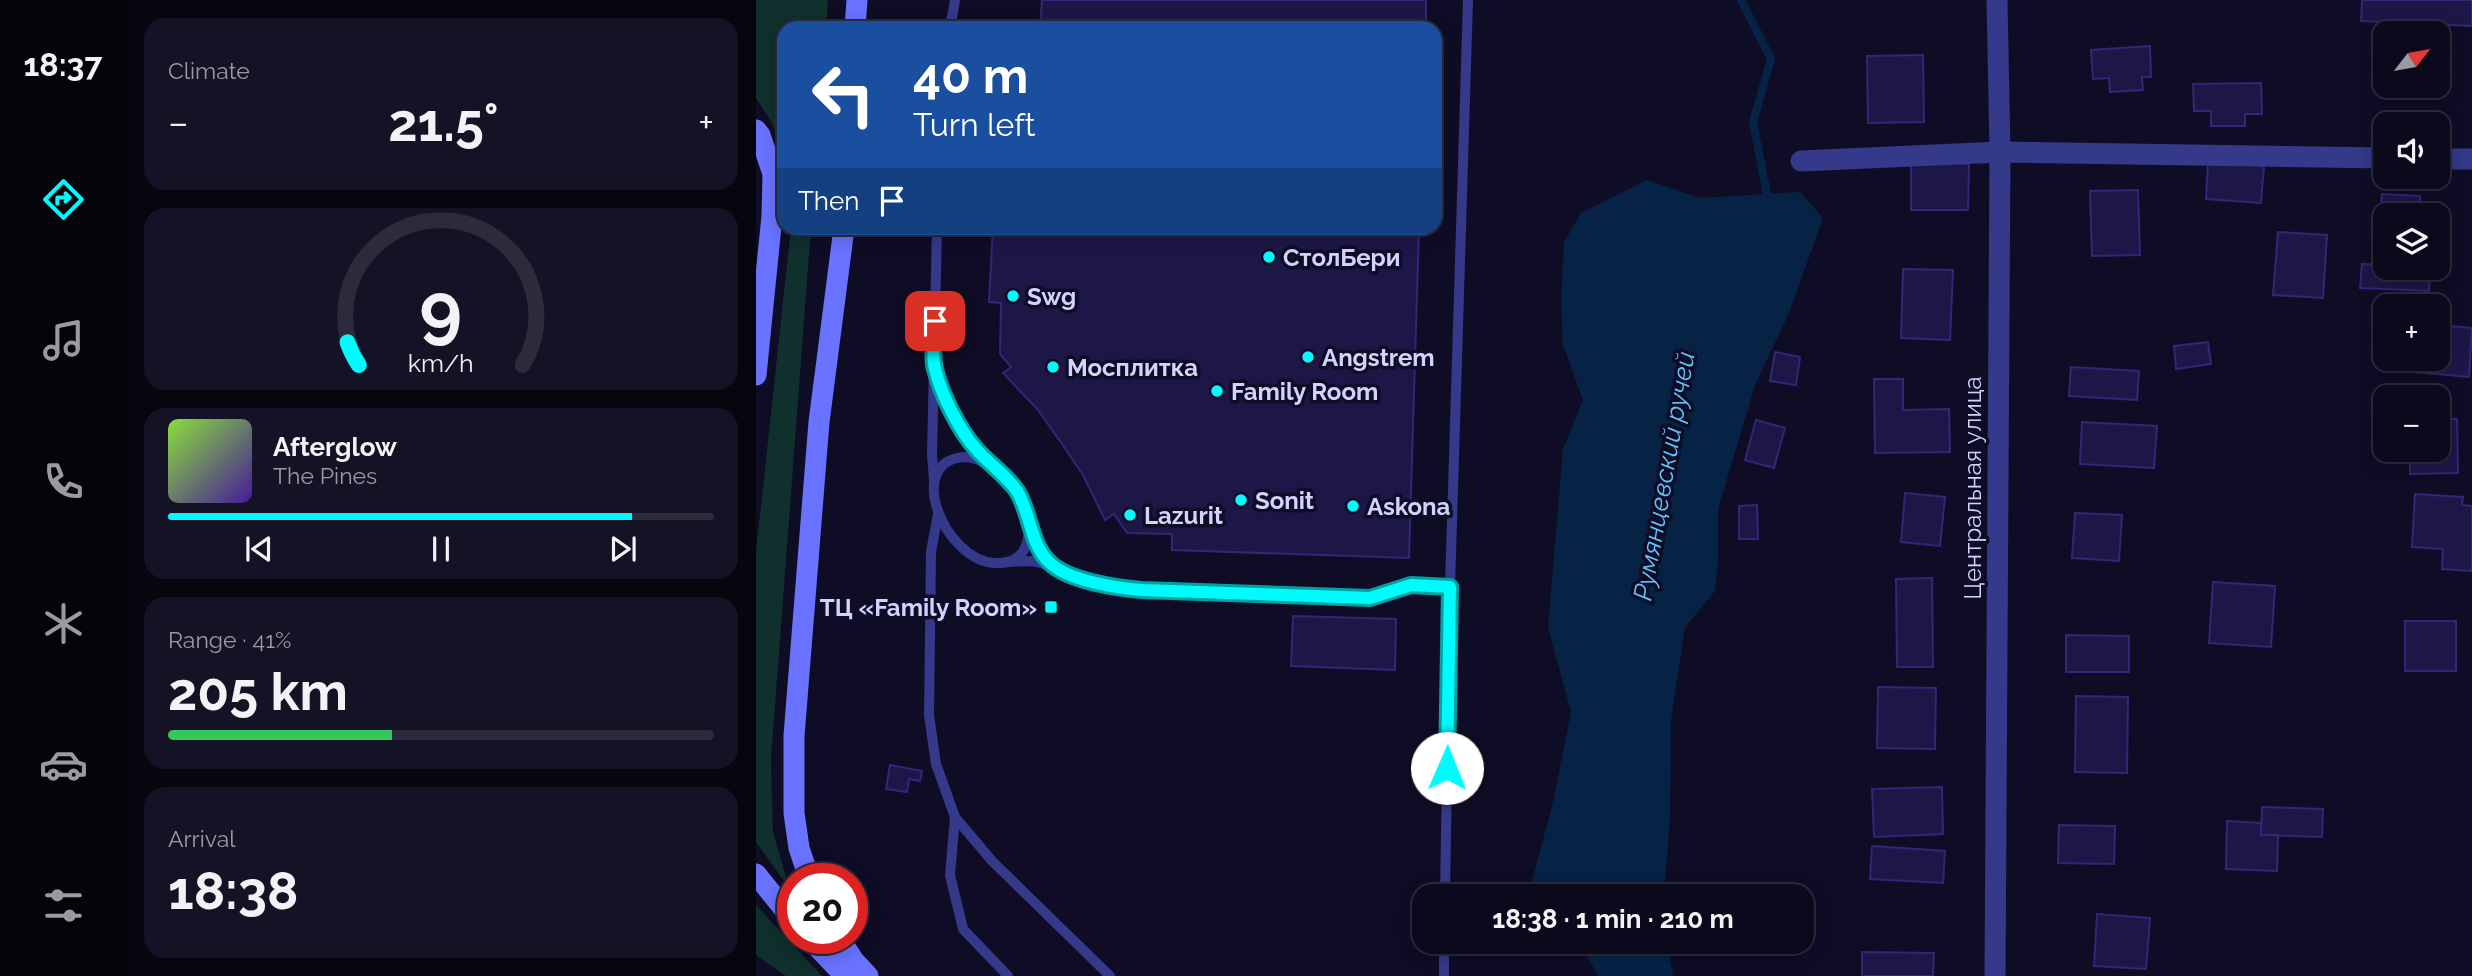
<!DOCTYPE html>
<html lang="en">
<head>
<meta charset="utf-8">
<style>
  :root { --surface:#0b0a1c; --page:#141325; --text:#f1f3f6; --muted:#9a9aa3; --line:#2b2b3b; --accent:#00fbfd }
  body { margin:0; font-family:Raleway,sans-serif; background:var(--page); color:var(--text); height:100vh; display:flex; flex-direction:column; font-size:26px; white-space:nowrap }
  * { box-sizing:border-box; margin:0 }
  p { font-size:23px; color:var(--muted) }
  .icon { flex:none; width:38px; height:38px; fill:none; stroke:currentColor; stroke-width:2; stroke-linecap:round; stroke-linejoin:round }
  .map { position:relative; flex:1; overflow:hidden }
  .sheet { display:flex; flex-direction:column; gap:18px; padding:18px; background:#06060f; width:630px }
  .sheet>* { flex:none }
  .banner { position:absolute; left:21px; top:21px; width:665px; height:214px; border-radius:21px; box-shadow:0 4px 18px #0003,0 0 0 2px var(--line); background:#1a4fa0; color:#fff; overflow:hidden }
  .needle { width:46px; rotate:59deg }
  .tools { position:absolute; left:1617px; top:21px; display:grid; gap:14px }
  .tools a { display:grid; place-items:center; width:77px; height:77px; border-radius:14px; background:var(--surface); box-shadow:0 4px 18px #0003,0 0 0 2px var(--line); font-size:35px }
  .speed { position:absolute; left:21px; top:863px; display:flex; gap:14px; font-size:35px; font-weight:700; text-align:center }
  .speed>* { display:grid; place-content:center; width:91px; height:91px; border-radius:50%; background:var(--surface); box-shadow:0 4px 18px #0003,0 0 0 2px var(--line); line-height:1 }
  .speed .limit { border:10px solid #d22; background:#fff; color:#111 }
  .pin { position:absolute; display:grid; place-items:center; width:60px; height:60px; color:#fff; margin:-30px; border-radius:14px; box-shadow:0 4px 10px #0006 }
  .me { position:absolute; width:77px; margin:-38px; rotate:1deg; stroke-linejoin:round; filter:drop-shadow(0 0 5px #0008) }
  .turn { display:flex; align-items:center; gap:24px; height:147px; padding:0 21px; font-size:32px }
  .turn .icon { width:91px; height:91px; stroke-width:2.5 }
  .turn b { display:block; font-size:49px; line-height:60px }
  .then { display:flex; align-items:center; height:66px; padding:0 21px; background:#0003; gap:14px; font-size:26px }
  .big { font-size:52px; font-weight:700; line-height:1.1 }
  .sheet .widget { flex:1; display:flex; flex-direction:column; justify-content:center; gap:10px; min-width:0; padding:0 24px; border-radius:21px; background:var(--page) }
  .sheet .dial { align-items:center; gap:0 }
  .dial svg { height:182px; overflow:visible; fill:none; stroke:var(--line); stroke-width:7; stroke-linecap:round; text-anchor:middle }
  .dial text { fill:var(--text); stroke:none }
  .song { display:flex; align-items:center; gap:21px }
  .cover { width:84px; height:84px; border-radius:10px; background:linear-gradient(135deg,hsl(90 70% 55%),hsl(260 70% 35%)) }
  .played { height:7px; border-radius:4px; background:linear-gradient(90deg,var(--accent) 85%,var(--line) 85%) }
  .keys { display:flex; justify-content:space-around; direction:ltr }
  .heat { display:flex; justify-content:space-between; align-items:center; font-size:38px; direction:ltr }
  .charge { height:10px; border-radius:5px; background:linear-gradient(90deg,#34c759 41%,var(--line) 0) }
  .trip { position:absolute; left:656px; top:884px; width:402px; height:70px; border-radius:21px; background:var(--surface); box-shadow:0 4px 18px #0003,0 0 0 2px var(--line); font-weight:700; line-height:70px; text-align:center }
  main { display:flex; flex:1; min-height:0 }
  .tab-bar { display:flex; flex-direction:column; width:126px; justify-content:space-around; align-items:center; background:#04040b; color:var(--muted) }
  .tab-bar .icon { width:49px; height:49px }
  .tab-bar .selected { color:var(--accent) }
  .tab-bar b { font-size:32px; color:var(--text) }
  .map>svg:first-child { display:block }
  .green { fill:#0f302c }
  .water { fill:#062346 }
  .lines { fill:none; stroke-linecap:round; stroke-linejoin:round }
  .stream { stroke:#062346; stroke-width:8 }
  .building { fill:#1d1748; stroke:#302776; stroke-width:2 }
  .lane { stroke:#343989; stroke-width:10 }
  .street { stroke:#343989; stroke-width:21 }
  .secondary { stroke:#6973ff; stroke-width:21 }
  .route-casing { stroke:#00a3a4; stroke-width:18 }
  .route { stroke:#00fbfd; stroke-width:12 }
  .poi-dot { fill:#00fbfd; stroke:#0f0d26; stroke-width:2.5 }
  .labels { text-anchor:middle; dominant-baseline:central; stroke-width:7; stroke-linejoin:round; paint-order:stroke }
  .poi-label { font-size:24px; font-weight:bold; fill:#d3d2ff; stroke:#0f0d26; text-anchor:start }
  .street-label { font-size:24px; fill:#d3d2ff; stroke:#0f0d26 }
  .water-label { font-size:26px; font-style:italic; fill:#60c4ff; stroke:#0f0d26 }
</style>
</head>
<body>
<main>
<nav class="tab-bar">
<b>18:37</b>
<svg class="icon selected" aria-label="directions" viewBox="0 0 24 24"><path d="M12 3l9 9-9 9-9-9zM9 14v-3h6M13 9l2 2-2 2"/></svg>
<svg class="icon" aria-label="music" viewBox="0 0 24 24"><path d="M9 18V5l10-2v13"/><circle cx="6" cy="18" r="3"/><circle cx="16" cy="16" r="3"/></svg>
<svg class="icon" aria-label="phone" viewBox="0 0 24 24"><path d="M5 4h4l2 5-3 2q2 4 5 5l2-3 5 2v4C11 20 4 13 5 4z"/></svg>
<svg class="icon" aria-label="climate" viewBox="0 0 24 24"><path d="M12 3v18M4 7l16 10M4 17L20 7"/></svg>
<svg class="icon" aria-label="car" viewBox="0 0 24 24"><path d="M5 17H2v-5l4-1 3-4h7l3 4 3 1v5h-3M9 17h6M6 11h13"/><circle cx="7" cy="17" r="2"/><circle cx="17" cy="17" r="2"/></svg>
<svg class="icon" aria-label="filters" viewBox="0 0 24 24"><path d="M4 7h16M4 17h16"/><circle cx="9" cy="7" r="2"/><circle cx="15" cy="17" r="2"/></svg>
</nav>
<section class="sheet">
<div class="widget"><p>Climate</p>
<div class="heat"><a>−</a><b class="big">21.5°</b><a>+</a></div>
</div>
<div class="widget dial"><svg viewBox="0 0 100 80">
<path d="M14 69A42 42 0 1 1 86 69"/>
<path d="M14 69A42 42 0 0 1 9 59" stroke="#00fbfd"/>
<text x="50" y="56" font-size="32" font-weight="700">9</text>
<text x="50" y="72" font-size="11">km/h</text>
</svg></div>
<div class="widget">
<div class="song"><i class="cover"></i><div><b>Afterglow</b><p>The Pines</p></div></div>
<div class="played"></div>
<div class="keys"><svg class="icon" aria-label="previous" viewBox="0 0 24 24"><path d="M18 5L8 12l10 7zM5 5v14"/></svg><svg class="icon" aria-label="pause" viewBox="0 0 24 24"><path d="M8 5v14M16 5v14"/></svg><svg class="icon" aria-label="next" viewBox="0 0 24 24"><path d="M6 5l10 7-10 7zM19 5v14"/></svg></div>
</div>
<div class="widget"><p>Range · 41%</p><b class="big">205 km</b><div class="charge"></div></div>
<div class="widget"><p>Arrival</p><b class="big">18:38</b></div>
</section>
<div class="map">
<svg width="1716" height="976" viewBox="0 0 1716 976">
  <rect width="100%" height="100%" fill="#0f0d26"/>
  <!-- green -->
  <g class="green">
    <path d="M 0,0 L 72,0 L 70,28 L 28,28 L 28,155 L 16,123 L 0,98 Z"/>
    <path d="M 35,228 L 55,228 L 15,759 L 17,832 L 33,888 L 0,842 L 0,552 Z"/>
    <path d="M 0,905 L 66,976 L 30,976 L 0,955 Z"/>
  </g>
  <!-- water -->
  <g class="water">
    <path d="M 891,180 L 944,198 L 1044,192 L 1067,218 L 1033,313 L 999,385 L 962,509 L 962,561 L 959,591 L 929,627 L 915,719 L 914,816 L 908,896 L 792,896 L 776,880 L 796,807 L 815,712 L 792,628 L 807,449 L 827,400 L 807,345 L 805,299 L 808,242 L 825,213 Z"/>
    <path d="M 824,942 L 911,942 L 917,976 L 842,976 Z"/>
  </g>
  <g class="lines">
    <!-- stream -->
    <path class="stream" d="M 985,0 L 1015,59 L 997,122 L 1011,194 L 1006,203"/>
  </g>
  <!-- building -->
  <g class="building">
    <path d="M 286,0 L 670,0 L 670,28 L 284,28 Z"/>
    <path d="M 1606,0 L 1716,0 L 1716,26 L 1605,21 Z"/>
    <path d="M 1394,46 L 1395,77 L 1386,77 L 1387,90 L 1354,92 L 1353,78 L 1337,79 L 1335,50 Z"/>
    <path d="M 1167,55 L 1168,122 L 1112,123 L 1111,56 Z"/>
    <path d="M 1505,83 L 1506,114 L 1489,114 L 1489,126 L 1455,126 L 1455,111 L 1438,111 L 1437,84 Z"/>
    <path d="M 1452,161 L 1508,165 L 1505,203 L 1450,199 Z"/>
    <path d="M 1155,163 L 1213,164 L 1212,210 L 1155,210 Z"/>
    <path d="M 1382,190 L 1384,255 L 1336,256 L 1334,191 Z"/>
    <path d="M 1626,194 L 1664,196 L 1663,215 L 1629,215 L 1629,221 L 1624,221 Z"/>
    <path d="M 237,228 L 663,228 L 653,558 L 416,550 L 416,534 L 371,533 L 358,514 L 349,520 L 327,475 L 306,444 L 282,410 L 247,373 L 255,367 L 244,354 L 245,303 L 233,302 Z"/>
    <path d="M 1522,232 L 1571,235 L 1567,298 L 1517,295 Z"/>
    <path d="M 1606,264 L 1629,265 L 1629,268 L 1674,268 L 1673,291 L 1604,288 Z"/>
    <path d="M 1147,269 L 1197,270 L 1194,340 L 1145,338 Z"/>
    <path d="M 1682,325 L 1716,328 L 1713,377 L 1647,371 L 1648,359 L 1682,359 Z"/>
    <path d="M 1452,342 L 1455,364 L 1420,369 L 1418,346 Z"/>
    <path d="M 1019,352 L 1044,357 L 1040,385 L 1014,381 Z"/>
    <path d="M 1315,367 L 1383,371 L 1381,400 L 1313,396 Z"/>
    <path d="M 1118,379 L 1147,379 L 1147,410 L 1193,409 L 1194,452 L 1119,453 Z"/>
    <path d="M 1682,419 L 1701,419 L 1702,473 L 1654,474 L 1654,450 L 1682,450 Z"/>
    <path d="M 1000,420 L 1029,428 L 1018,468 L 989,460 Z"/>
    <path d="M 1326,422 L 1401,426 L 1398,468 L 1324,464 Z"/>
    <path d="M 1149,493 L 1189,497 L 1184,546 L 1145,542 Z"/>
    <path d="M 1659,494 L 1707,497 L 1706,505 L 1716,506 L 1716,571 L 1686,569 L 1687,549 L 1656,547 Z"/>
    <path d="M 1001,505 L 1002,539 L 983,539 L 983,506 Z"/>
    <path d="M 1319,513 L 1366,515 L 1363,561 L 1316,558 Z"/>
    <path d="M 1176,578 L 1177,667 L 1141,667 L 1140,579 Z"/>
    <path d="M 1457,582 L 1519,586 L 1515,647 L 1453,643 Z"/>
    <path d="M 537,616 L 640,619 L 639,670 L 535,666 Z"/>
    <rect x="1649" y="621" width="51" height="50"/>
    <path d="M 1310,635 L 1373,636 L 1373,672 L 1310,672 Z"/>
    <path d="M 1122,687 L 1180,688 L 1179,749 L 1121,748 Z"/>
    <path d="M 1320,696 L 1372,697 L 1371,773 L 1319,772 Z"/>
    <path d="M 134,765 L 166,771 L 164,781 L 153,779 L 151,792 L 130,789 Z"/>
    <path d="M 1186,787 L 1187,834 L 1118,837 L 1116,789 Z"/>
    <path d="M 1506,807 L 1567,809 L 1566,837 L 1505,835 Z"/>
    <path d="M 1471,821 L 1505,823 L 1505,835 L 1522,835 L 1521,871 L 1470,869 Z"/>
    <path d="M 1303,825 L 1359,826 L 1358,864 L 1302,863 Z"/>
    <path d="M 1116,846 L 1189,851 L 1187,883 L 1114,879 Z"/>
    <path d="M 1341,914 L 1394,918 L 1390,969 L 1338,966 Z"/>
    <path d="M 1106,952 L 1178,953 L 1177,976 L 1106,976 Z"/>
  </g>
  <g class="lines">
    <!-- lane -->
    <g class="lane">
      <path d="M 194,28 L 199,0"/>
      <path d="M 180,373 C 193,406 207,435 232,461"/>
      <path d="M 212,457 C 272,467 298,567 239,563 C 187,560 146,457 212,457 Z"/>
      <path d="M 178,480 L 176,455 L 181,228"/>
      <path d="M 182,514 L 175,552 L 173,715 L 180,764 L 199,817 L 236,861 L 354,976"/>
      <path d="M 275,528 L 283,549 L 295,565"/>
      <path d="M 250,562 L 276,561 L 295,565 L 329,580 L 361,588 L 386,590 L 614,598 L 655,585 L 694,587 L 712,0"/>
      <path d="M 199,817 L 194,875 L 207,929 L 252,976"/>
      <path d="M 689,896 L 694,587"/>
      <path d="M 688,976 L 688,942"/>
    </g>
    <!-- street -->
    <g class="street">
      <path d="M 1682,159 L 1716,159"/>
      <path d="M 1045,161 L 1244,152 L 1629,158"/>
      <path d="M 1239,976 L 1244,152 L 1241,0"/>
    </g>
    <!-- secondary -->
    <g class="secondary">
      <path d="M 99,28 L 101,0"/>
      <path d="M 0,130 L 4,135 L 17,174 L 16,216 L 0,375"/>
      <path d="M 0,874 L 37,920"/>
      <path d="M 53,878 L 43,848 L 38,813 L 38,736 L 63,422 L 88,228"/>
      <path d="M 53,938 L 89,976"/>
      <path d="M 83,938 L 98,961 L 112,976"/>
    </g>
  </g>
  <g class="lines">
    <!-- route casing -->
    <g class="route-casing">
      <path id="route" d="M 179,321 C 179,336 175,355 179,369 C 185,394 203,430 220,449 C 233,464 250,475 261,491 C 275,514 274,545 294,563 C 313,581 361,588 386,590 L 614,598 L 655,585 L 694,587 L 691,768"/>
    </g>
    <!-- route -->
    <use href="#route" class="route"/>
  </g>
  <!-- markers -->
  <g class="poi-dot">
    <circle cx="513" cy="257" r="7"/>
    <circle cx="257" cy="296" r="7"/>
    <circle cx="552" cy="357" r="7"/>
    <circle cx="297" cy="367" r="7"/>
    <circle cx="461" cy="391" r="7"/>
    <circle cx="485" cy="500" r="7"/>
    <circle cx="597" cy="506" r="7"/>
    <circle cx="374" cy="515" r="7"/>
    <rect x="288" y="600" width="14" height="14" rx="3.5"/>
  </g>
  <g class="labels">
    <!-- poi labels -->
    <g class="poi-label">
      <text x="527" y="257">СтолБери</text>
      <text x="271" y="296">Swg</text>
      <text x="566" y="357">Angstrem</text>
      <text x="311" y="367">Мосплитка</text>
      <text x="475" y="391">Family Room</text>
      <text x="499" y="500">Sonit</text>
      <text x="611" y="506">Askona</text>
      <text x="388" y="515">Lazurit</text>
      <text x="281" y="607" text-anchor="end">ТЦ «Family Room»</text>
    </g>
    <!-- street labels -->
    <g class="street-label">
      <text transform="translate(1216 488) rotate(-90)">Центральная улица</text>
    </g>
    <!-- water labels -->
    <g class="water-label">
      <text transform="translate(908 476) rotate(-80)">Румянцевский ручей</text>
    </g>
  </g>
</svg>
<div class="tools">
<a><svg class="needle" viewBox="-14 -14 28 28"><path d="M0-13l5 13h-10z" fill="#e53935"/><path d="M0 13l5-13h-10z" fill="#9a9aa3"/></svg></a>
<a><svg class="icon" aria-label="sound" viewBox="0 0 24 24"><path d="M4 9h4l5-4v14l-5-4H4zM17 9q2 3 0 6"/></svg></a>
<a><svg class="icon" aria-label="layers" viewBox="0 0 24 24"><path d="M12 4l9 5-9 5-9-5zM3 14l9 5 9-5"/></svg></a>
<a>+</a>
<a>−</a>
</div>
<div class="speed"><div class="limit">20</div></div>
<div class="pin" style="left:179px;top:321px;background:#d93025"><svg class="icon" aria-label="arrive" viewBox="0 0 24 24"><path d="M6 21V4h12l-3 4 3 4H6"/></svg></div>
<svg class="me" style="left:691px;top:768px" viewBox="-20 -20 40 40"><circle r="19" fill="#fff"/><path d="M0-13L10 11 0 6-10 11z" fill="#00fbfd"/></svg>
<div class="trip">18:38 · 1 min · 210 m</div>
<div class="banner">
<div class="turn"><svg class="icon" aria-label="left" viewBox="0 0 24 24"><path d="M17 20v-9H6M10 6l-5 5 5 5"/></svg><div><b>40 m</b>Turn left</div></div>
<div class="then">Then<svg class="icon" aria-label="arrive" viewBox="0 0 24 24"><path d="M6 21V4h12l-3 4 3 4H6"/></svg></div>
</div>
</div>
</main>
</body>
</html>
